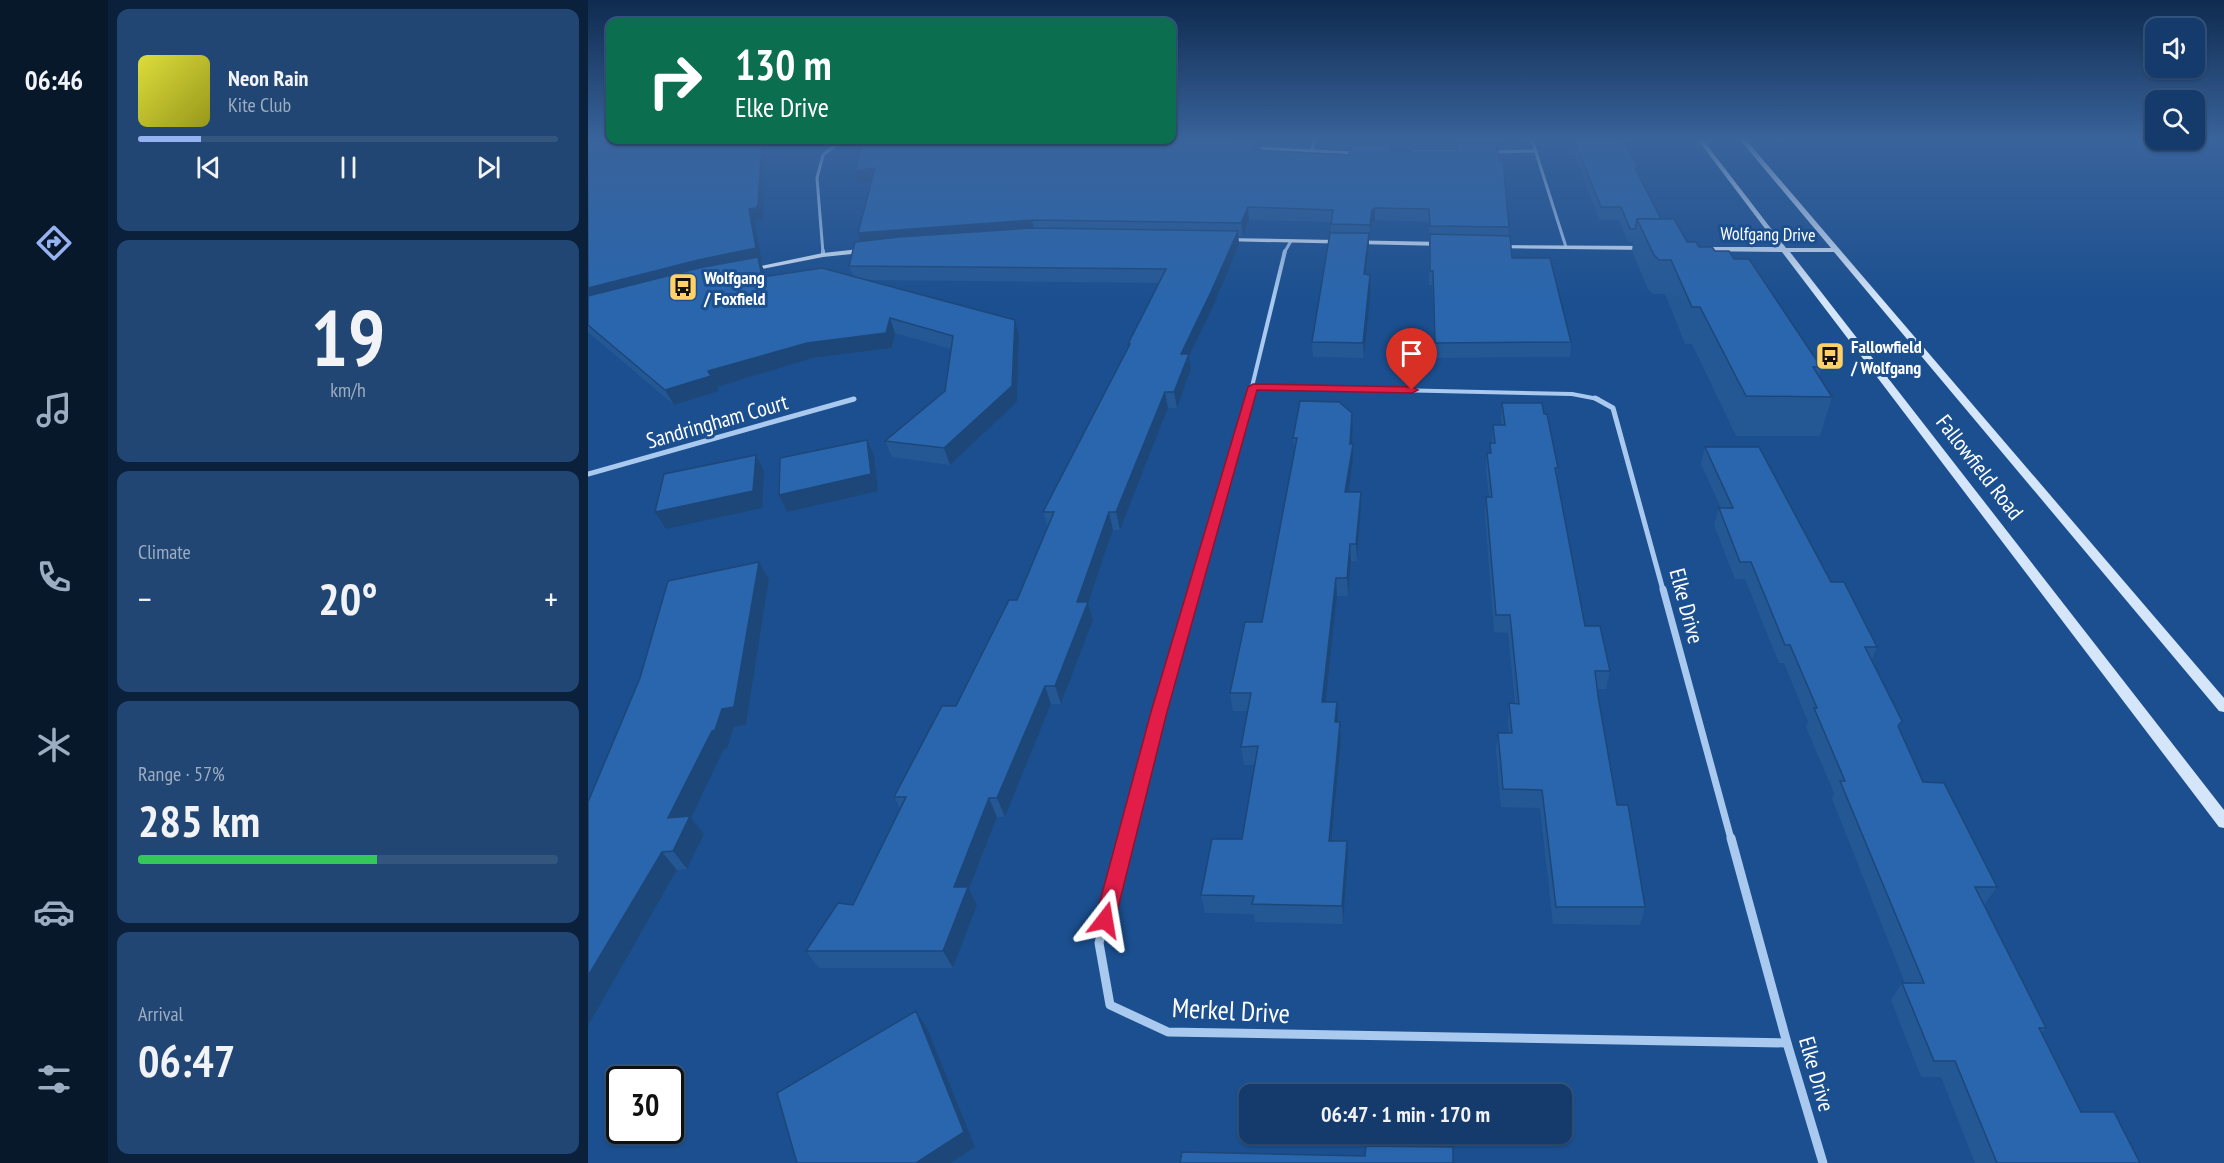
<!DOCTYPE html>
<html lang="en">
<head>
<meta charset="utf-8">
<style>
  :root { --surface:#143b6b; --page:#214673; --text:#f1f3f6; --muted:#9dadc1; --line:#33557e; --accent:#95b2f1 }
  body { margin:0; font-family:"PT Sans Narrow",sans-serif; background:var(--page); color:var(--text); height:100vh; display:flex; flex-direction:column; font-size:22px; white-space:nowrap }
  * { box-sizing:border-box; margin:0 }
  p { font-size:20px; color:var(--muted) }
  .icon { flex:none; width:33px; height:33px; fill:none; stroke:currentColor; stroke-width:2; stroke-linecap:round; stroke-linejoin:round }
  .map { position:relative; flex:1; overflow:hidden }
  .details { display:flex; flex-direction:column; gap:9px; padding:9px; background:#0b203b; width:480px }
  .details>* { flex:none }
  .hud { position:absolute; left:18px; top:18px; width:570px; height:126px; border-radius:12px; box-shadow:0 2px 4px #0004,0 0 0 2px var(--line); background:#0b6e4f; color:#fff; overflow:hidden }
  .tools { position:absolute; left:1557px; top:18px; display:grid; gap:12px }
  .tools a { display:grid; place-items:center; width:60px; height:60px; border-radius:12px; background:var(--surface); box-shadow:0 2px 4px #0004,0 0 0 2px var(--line); font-size:30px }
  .speed { position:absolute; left:18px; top:1066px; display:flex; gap:12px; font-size:30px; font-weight:700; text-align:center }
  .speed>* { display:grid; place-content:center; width:78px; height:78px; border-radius:50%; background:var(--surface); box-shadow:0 2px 4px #0004,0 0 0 2px var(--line); line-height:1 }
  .speed .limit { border:3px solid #111; border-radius:9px; background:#fff; color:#111 }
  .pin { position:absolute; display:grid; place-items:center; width:51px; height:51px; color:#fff; margin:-62px -26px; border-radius:50% 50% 50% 0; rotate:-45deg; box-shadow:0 0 6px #0007 }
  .pin .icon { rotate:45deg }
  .me { position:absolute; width:66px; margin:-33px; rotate:14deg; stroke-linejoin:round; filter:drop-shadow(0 0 4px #0008) }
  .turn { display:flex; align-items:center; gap:21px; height:126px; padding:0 30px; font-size:27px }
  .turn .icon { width:78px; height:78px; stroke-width:2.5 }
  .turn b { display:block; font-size:42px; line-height:51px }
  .big { font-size:45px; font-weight:700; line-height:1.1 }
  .details .tile { flex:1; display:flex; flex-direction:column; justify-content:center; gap:9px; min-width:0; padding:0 21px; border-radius:12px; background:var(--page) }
  .details .dial { align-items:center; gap:0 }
  .dial b { font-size:78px; line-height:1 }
  .song { display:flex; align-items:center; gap:18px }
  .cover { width:72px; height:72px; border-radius:9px; background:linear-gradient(135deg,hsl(60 70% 55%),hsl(60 70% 35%)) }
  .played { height:6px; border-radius:3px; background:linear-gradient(90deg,var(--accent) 15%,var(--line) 15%) }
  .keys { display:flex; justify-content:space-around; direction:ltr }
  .heat { display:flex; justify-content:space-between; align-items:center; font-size:33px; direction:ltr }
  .charge { height:9px; border-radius:4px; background:linear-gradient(90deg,#34c759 57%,var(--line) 0) }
  .trip { position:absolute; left:651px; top:1084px; width:333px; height:60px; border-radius:12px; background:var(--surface); box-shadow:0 2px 4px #0004,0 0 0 2px var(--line); font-weight:700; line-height:60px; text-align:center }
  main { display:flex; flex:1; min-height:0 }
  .dock { display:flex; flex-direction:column; width:108px; justify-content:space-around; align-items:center; background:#08182b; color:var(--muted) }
  .dock .icon { width:42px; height:42px }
  .dock .current { color:var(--accent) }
  .dock b { font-size:27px; color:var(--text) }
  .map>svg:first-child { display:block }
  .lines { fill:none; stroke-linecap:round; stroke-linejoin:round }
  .street-far4 { stroke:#a9c9ee; stroke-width:3 }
  .street-far3 { stroke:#a9c9ee; stroke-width:4 }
  .street-far2 { stroke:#a9c9ee; stroke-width:5 }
  .street-far1 { stroke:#a9c9ee; stroke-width:7 }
  .street { stroke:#a9c9ee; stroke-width:9 }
  .secondary { fill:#d6e6fa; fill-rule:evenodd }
  .wall { fill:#245895 }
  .shaded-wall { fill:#1d4779 }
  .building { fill:#2a66ad; stroke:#1d4779; stroke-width:1.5 }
  .route { fill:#e11d48; stroke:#92132f; stroke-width:1.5 }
  .labels { text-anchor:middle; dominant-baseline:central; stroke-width:6; stroke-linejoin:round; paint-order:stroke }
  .far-street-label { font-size:18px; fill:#fff; stroke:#1b4f8f }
  .far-poi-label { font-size:18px; font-weight:bold; fill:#fff; stroke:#1b4f8f; text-anchor:start }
  .street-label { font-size:22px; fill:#fff; stroke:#1b4f8f }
  .near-street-label { font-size:27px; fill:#fff; stroke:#1b4f8f }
</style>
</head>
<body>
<main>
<nav class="dock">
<b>06:46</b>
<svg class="icon current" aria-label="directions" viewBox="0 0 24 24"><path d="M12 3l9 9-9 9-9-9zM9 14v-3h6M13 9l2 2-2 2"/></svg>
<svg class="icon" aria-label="music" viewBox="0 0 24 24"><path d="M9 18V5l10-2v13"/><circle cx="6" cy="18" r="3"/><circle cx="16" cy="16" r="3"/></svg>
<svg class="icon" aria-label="phone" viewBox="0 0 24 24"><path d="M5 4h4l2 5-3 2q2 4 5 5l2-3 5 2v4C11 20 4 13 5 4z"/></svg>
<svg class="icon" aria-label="climate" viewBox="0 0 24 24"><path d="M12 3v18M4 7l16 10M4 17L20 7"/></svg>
<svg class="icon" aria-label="car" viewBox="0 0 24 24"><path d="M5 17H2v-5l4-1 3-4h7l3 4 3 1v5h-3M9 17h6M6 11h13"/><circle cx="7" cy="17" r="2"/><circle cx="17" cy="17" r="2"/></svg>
<svg class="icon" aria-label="filters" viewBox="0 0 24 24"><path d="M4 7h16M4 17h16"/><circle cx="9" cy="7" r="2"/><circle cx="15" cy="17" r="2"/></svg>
</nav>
<section class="details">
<div class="tile">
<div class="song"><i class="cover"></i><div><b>Neon Rain</b><p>Kite Club</p></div></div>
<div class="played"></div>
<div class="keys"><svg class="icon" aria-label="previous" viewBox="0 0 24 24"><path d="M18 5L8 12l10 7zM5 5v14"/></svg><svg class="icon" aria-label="pause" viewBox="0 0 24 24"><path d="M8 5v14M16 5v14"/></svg><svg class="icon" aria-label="next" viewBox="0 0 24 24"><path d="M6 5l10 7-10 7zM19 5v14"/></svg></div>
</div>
<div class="tile dial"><b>19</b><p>km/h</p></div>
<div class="tile"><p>Climate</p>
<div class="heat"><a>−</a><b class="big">20°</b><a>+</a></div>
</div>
<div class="tile"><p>Range · 57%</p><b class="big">285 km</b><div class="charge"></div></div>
<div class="tile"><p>Arrival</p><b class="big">06:47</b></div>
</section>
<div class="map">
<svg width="1636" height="1163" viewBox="0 0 1636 1163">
  <rect width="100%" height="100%" fill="#1b4f8f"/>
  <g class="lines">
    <!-- street-far4 -->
    <g class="street-far4">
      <path d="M 944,140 L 978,247"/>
      <path d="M 666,148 L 767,153"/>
      <path d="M 724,151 L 726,140"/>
      <path d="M 825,152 L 875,152"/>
      <path d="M 903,152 L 948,151"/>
      <path d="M 235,253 L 229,178 L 235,155 L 254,140"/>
      <path d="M 696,253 L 703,241"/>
    </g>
    <!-- street-far3 -->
    <g class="street-far3">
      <path d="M 235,251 L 235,255"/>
      <path d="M 665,387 L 984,394 L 1010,399"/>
      <path d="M 661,399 L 697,251"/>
    </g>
    <!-- street-far2 -->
    <g class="street-far2">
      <path d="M 1007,398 L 1025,408 L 1075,590"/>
      <path d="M 0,474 L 266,399"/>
      <path d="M 606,590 L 662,398"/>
    </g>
    <!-- street-far1 -->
    <g class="street-far1">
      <path d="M 1075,589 L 1143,839"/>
      <path d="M 538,839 L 607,589"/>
    </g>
    <!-- street -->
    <g class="street">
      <path d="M 538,838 L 511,943 L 522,1005 L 580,1032 L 1199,1043"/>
      <path d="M 1143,838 L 1199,1043 L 1235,1163"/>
    </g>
    <!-- secondary -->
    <g class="secondary">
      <path d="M 1110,140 L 1115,140 L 1198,248 L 1243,248 L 1152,140 L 1158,140 L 1636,698 L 1636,712 L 1631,711 L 1246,252 L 1202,252 L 1636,810 L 1636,828 L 1631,827 L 1194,252 L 1107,251 L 1106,249 L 1110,247 L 1191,247 Z"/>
      <path d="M 636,238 L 856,242 L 860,244 L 856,246 L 634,241 L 633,240 Z"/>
      <path d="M 904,245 L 1060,246 L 1064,248 L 1060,250 L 906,248 L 904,247 Z"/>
      <path d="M 280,248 L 284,250 L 283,252 L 235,257 L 158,272 L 154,270 L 235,253 Z"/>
    </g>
  </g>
  <!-- wall -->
  <g class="wall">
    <path d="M 0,140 L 206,140 L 197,146 L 179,146 L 175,217 L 174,220 L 167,221 L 174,262 L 172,262 L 176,270 L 177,277 L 265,276 L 261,266 L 273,242 L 284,181 L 271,183 L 267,171 L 271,155 L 266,156 L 261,140 L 682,140 L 678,145 L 672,145 L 672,150 L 761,155 L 764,145 L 764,140 L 803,140 L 803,152 L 868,152 L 868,148 L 867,148 L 866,140 L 907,140 L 906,144 L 921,227 L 920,236 L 924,258 L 983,342 L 982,357 L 847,358 L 844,285 L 841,285 L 841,222 L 787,220 L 784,223 L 782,238 L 781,238 L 781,247 L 778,275 L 782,275 L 783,289 L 776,358 L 725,357 L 724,342 L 743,233 L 743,222 L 661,220 L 655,236 L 650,236 L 651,245 L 625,307 L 601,356 L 603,369 L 589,408 L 580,408 L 532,530 L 525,530 L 500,603 L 505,620 L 473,704 L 463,704 L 417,817 L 409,817 L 381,889 L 389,905 L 365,968 L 231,968 L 218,951 L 265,905 L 312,808 L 306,797 L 368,706 L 429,600 L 460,527 L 455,512 L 540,347 L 540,344 L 571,283 L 277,280 L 427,320 L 431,335 L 429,402 L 362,465 L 304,457 L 297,441 L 357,391 L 363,349 L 307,333 L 304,348 L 225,358 L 129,387 L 131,391 L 86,405 L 0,332 Z"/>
    <path d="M 980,140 L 1034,140 L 1051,168 L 1050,174 L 1073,219 L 1099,242 L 1111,247 L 1127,251 L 1146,259 L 1233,367 L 1231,376 L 1244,397 L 1232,436 L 1148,436 L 1104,344 L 1097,344 L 1077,294 L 1065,294 L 1060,289 L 1044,251 L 1045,242 L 1040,242 L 1031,220 L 1012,220 Z"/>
    <path d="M 914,403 L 970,468 L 969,477 L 997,626 L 1022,671 L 1018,689 L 1009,689 L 1029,805 L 1057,907 L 1052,925 L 965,924 L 952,808 L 913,807 L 908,751 L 910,733 L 921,733 L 920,722 L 921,703 L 927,703 L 920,633 L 906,632 L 897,514 L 898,497 L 901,497 L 898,470 L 899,453 L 902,453 L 902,443 L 904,443 L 905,425 L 914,425 L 913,419 Z"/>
    <path d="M 764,413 L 765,429 L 764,444 L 765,461 L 760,492 L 773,509 L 769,561 L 763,561 L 760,596 L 749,596 L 738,702 L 750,722 L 752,722 L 753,740 L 744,841 L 760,859 L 755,924 L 667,922 L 666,914 L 617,913 L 613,895 L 654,839 L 667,765 L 656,765 L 653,747 L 660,711 L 645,711 L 642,693 L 674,622 L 707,450 L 705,438 Z"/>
    <path d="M 1117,447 L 1243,582 L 1289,647 L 1284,660 L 1314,721 L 1311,728 L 1335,782 L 1409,887 L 1396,905 L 1458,1028 L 1453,1033 L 1493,1112 L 1552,1163 L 1387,1163 L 1353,1077 L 1333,1077 L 1303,1000 L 1314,983 L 1317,983 L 1244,799 L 1246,793 L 1218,727 L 1220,722 L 1196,663 L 1191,663 L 1157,579 L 1147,579 L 1126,525 L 1131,508 L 1133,508 L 1113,464 Z"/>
    <path d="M 171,562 L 181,579 L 158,725 L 146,727 L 139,749 L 136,749 L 103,818 L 116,834 L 99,869 L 89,870 L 0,1026 Z"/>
  </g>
  <!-- shaded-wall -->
  <g class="shaded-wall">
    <path d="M 174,140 L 176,140 L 179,146 L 175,217 L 174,220 L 167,221 L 174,262 L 172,262 L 176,270 L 180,291 L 0,305 L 0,288 Z"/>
    <path d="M 195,140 L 206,140 L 197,146 Z"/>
    <path d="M 678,140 L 682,140 L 678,145 Z"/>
    <path d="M 672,141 L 673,152 L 664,150 Z"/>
    <path d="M 274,143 L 278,154 L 266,156 L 262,144 Z"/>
    <path d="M 287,168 L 291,180 L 271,183 L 267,171 Z"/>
    <path d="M 660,207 L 661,220 L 655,236 L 653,223 Z"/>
    <path d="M 787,208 L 787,220 L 784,223 L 782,238 L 782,225 L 784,210 Z"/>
    <path d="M 444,220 L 447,233 L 274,247 L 270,233 Z"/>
    <path d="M 650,231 L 651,245 L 625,307 L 601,356 L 603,369 L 589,408 L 586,392 L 593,354 Z"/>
    <path d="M 781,233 L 781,247 L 776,289 L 776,274 Z"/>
    <path d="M 782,275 L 783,289 L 776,358 L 775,343 Z"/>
    <path d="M 302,318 L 307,333 L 304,348 L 225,358 L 129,387 L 131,391 L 86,405 L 77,390 L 120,371 Z"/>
    <path d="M 427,320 L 431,335 L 429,402 L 362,465 L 356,448 Z"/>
    <path d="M 577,392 L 580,408 L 532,530 L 528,512 Z"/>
    <path d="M 764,413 L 765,429 L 763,456 L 765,444 L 765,461 L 758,509 L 757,492 Z"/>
    <path d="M 279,440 L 286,456 L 290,491 L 199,512 L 191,495 Z"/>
    <path d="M 168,455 L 176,471 L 174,508 L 78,529 L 67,512 Z"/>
    <path d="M 773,492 L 773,509 L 769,561 L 768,544 Z"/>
    <path d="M 521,512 L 525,530 L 500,603 L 505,620 L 473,704 L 467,686 L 489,602 Z"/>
    <path d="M 762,544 L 763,561 L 760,596 L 759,578 Z"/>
    <path d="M 171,562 L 181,579 L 158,725 L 146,727 L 139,749 L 136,749 L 103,818 L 116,834 L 99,869 L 85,851 L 80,818 L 124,731 Z"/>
    <path d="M 748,578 L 749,596 L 736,720 L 734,702 Z"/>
    <path d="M 457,686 L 463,704 L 417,817 L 409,798 Z"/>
    <path d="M 749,702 L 750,720 L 748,740 L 747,722 Z"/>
    <path d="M 752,722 L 753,740 L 742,859 L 741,841 Z"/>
    <path d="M 401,798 L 409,817 L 381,889 L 389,905 L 365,968 L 355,951 L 366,887 Z"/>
    <path d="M 759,841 L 760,859 L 755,924 L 754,906 Z"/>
    <path d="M 74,852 L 89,870 L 0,1026 L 0,976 Z"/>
    <path d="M 328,1011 L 339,1028 L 387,1147 L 363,1163 L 328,1163 Z"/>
  </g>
  <!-- building -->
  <g class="building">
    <path d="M 0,140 L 174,140 L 170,205 L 168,208 L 161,209 L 168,248 L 110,260 L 0,288 Z"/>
    <path d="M 261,140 L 640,140 L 672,141 L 664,150 L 761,155 L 763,145 L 803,145 L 803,152 L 869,152 L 868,144 L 908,144 L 912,161 L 915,161 L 921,227 L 842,226 L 841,209 L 787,208 L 784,210 L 782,225 L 743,224 L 745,210 L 660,207 L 653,223 L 444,220 L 270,233 L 287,168 L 267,171 L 274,143 L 262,144 Z"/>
    <path d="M 986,140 L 1034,140 L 1051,168 L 1047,168 L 1073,219 L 1049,219 L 1047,229 L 1042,229 L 1033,207 L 1013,207 Z"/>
    <path d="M 1049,219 L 1086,219 L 1099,242 L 1108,242 L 1111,247 L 1124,247 L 1127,251 L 1141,251 L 1146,259 L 1161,259 L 1233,367 L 1225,367 L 1244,397 L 1158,396 L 1112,307 L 1104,307 L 1083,260 L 1071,260 L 1066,255 Z"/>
    <path d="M 444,228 L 650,231 L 623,292 L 593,354 L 601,354 L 586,392 L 577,392 L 528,512 L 521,512 L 489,602 L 500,602 L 467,686 L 457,686 L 409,798 L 401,798 L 366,887 L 380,887 L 355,951 L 218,951 L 250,903 L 265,905 L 318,797 L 306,797 L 354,706 L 368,706 L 421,600 L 429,600 L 466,512 L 455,512 L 542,344 L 540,344 L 578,269 L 261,266 L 267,242 L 311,237 Z"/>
    <path d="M 742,233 L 781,233 L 776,274 L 782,275 L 775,343 L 724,342 Z"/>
    <path d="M 842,234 L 922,236 L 924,258 L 962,258 L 983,342 L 847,343 L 845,271 L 842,271 Z"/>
    <path d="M 170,257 L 174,277 L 234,268 L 427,320 L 424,386 L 356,448 L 297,441 L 357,391 L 365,336 L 302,318 L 298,333 L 219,343 L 120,371 L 123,376 L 77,390 L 0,325 L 0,296 L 111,268 Z"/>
    <path d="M 712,401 L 751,402 L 764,413 L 762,444 L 765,444 L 757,492 L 773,492 L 768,544 L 762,544 L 759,578 L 748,578 L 734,702 L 749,702 L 747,722 L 752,722 L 741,841 L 759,841 L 754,906 L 664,904 L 666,896 L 613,895 L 624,839 L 654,839 L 670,746 L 653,747 L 663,693 L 642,693 L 657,622 L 674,622 L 709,438 L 705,438 Z"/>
    <path d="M 914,403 L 954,403 L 956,414 L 959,414 L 970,468 L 967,468 L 997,626 L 1012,626 L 1022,671 L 1007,671 L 1010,696 L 1029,805 L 1040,805 L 1057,907 L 968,907 L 954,790 L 915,789 L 910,733 L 924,733 L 921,703 L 931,704 L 922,615 L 908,615 L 898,497 L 904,497 L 899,453 L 903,453 L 902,443 L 907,443 L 905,425 L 917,425 Z"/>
    <path d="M 279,440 L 283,474 L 191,495 L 192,458 Z"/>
    <path d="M 1117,447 L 1171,447 L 1243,582 L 1256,582 L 1289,647 L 1277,647 L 1314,721 L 1310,726 L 1335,782 L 1356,783 L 1409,887 L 1387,887 L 1458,1028 L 1451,1028 L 1493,1112 L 1526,1112 L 1552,1163 L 1409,1163 L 1367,1061 L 1346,1061 L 1314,983 L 1336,983 L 1252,781 L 1257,781 L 1226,708 L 1229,708 L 1202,645 L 1197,645 L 1163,562 L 1152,562 L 1131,508 L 1145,508 Z"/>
    <path d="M 168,455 L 165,491 L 67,512 L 76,474 Z"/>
    <path d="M 171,562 L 146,707 L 134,709 L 127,730 L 124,731 L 80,818 L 102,816 L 85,851 L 74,852 L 0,976 L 0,802 L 52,678 L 80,581 Z"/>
    <path d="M 328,1011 L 376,1132 L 328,1163 L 209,1163 L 189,1093 Z"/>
    <path d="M 778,1146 L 865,1147 L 865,1163 L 592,1163 L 594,1152 L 777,1156 Z"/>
  </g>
  <!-- sky -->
  <linearGradient id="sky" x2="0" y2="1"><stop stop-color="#0f2b4f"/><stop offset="0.46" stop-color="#39639b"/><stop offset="1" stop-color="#39639b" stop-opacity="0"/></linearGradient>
  <rect width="1636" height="302" fill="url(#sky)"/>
  <!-- route -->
  <path class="route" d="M 665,384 L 824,387 L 830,390 L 824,393 L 669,390 L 579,712 L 527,920 L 524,926 L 517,929 L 510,926 L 507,920 L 563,712 L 660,387 Z"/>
  <!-- icons -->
  <defs>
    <g id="bus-square" transform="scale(1.5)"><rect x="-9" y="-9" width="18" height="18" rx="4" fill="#ffd166" stroke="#1b4f8f"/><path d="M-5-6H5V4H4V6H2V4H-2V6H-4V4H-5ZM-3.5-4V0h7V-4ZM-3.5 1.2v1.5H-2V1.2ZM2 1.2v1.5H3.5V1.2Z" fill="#111"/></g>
  </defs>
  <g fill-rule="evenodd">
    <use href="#bus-square" x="95" y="287"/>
    <use href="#bus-square" x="1242" y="356"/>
  </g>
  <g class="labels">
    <!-- far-street labels -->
    <g class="far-street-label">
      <text transform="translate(1180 234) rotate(1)">Wolfgang Drive</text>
    </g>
    <!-- far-poi labels -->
    <g class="far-poi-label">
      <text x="116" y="277">Wolfgang<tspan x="116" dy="21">/ Foxfield</tspan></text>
      <text x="1263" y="346">Fallowfield<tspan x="1263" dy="21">/ Wolfgang</tspan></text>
    </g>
    <!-- street labels -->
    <g class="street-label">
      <text transform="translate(129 421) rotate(-16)">Sandringham Court</text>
      <text transform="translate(1392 467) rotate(52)">Fallowfield Road</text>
      <text transform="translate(1099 606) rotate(75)">Elke Drive</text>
      <text transform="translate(1229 1074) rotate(74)">Elke Drive</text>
    </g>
    <!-- near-street labels -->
    <g class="near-street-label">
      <text transform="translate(643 1010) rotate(3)">Merkel Drive</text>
    </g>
  </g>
</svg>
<div class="tools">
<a><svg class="icon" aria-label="sound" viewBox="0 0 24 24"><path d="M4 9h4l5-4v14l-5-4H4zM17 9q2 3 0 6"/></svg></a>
<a><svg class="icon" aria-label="search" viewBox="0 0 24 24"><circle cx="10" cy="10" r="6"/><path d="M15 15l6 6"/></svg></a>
</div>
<div class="speed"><div class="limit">30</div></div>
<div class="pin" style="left:824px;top:390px;background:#d93025"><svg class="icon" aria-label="arrive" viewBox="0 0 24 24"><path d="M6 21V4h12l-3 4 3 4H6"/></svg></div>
<svg class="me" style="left:517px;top:920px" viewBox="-20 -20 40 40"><path d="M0-17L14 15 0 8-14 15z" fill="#e11d48" stroke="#fff" stroke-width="4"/></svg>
<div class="trip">06:47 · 1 min · 170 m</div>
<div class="hud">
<div class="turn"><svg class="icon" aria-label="right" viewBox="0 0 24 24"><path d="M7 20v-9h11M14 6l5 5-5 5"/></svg><div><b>130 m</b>Elke Drive</div></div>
</div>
</div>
</main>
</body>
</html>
